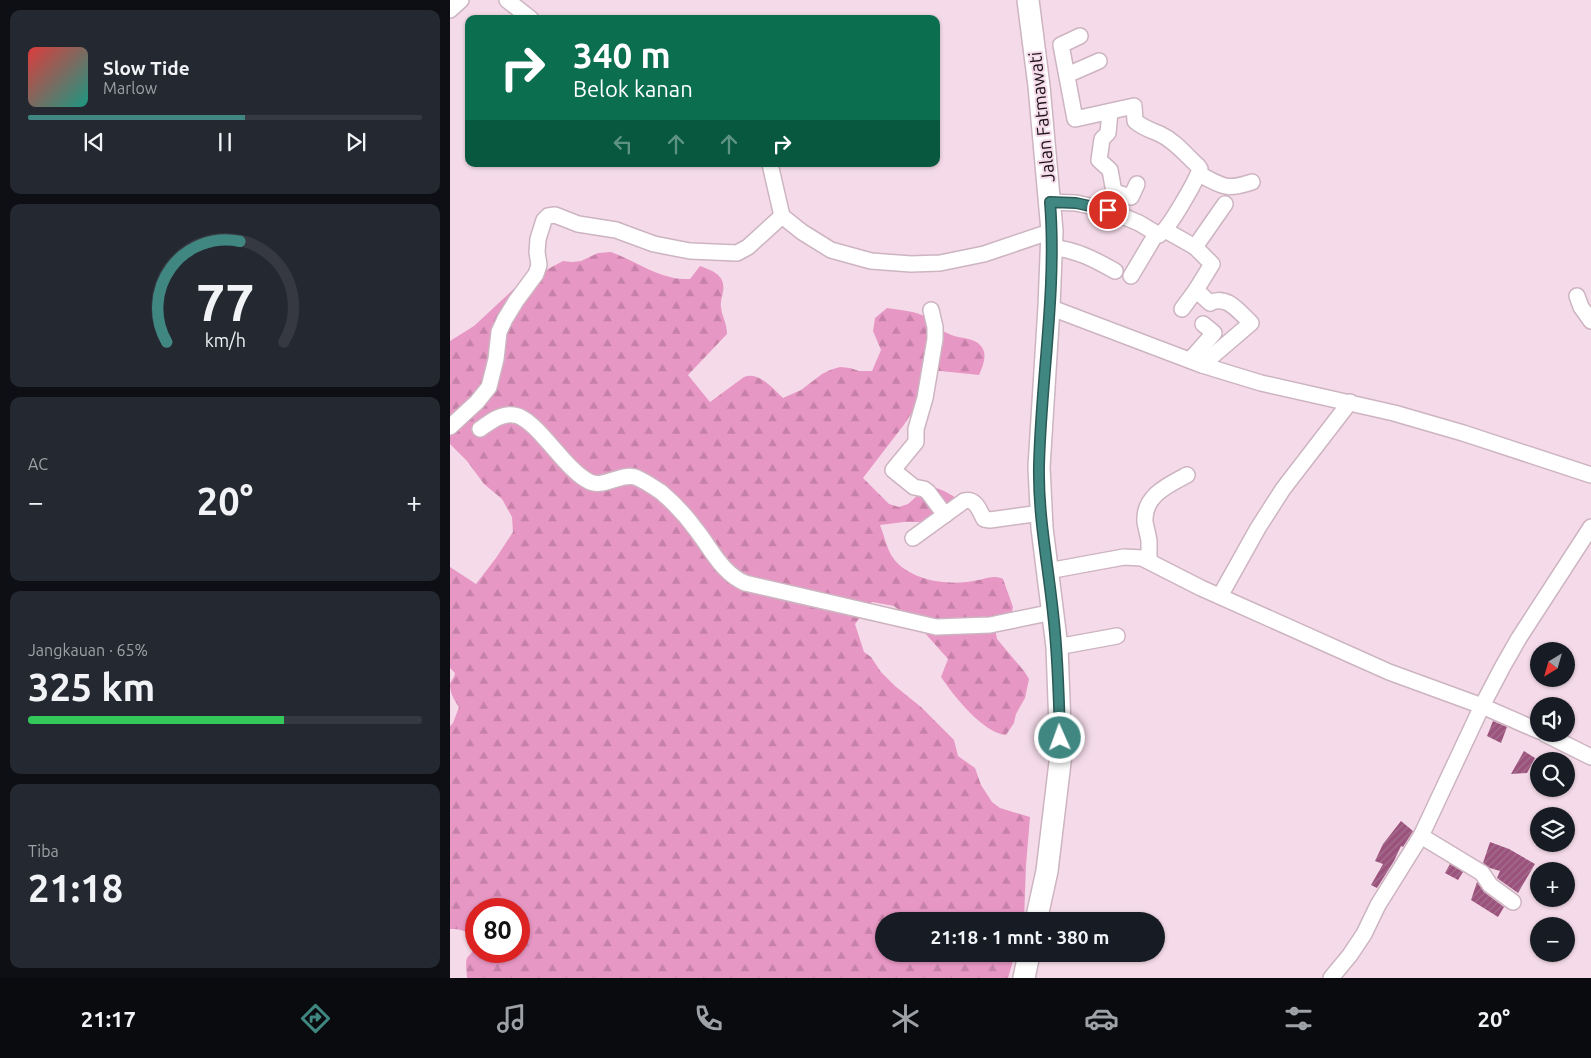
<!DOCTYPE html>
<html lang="id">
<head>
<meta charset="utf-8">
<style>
  :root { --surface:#171b24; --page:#242831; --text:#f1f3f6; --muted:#9ea1a6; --line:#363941; --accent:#408782 }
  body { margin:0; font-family:Ubuntu,sans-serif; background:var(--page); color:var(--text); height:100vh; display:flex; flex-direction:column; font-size:19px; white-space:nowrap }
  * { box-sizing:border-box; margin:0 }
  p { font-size:16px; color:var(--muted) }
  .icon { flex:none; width:28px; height:28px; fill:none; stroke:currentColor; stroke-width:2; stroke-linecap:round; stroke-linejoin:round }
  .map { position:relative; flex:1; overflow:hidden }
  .details { display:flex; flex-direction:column; gap:10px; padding:10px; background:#0d0f14; width:450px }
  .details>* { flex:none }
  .banner { position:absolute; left:15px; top:15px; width:475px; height:152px; border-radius:10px; box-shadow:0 1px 4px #0004; background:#0b6e4f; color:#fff; overflow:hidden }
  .needle { width:32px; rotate:217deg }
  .fabs { position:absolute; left:1080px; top:642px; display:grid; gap:10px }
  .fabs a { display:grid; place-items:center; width:45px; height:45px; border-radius:50%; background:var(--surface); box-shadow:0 1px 4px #0004; font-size:25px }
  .speed { position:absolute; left:15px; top:898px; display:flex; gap:10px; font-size:25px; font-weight:700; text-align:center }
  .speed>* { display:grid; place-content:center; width:65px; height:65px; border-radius:50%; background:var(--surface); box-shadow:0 1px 4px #0004; line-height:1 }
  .speed .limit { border:8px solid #d22; background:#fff; color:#111 }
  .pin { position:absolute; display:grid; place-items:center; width:42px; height:42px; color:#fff; margin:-21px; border:2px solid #fff; border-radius:50%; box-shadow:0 1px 5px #0007 }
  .me { position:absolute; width:55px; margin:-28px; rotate:358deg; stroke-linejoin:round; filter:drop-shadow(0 0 4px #0008) }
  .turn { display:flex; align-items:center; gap:18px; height:105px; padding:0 25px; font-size:22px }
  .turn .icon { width:65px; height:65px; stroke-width:2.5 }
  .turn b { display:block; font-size:35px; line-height:42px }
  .lanes { display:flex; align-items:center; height:48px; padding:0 25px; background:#0003; justify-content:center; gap:25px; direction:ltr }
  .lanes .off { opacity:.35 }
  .big { font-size:38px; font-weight:600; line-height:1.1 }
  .details .card { flex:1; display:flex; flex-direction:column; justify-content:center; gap:8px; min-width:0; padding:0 18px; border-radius:10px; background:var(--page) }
  .details .dial { align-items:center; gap:0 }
  .dial svg { height:130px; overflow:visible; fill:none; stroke:var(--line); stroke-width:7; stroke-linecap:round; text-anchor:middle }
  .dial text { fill:var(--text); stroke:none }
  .song { display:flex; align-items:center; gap:15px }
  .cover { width:60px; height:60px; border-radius:8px; background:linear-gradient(135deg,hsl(0 70% 55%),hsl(170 70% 35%)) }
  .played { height:5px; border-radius:2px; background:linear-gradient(90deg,var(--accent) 55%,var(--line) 55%) }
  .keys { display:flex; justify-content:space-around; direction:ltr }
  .heat { display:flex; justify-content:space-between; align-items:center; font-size:28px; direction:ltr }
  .charge { height:8px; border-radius:4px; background:linear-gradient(90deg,#34c759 65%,var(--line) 0) }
  .trip { position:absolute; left:425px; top:912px; width:290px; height:50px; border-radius:25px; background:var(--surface); box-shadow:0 1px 4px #0004; font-weight:600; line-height:50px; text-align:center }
  .menu { display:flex; height:80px; justify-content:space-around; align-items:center; background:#090b0e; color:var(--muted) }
  .menu .icon { width:35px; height:35px }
  .menu .selected { color:var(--accent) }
  .menu b { font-size:22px; color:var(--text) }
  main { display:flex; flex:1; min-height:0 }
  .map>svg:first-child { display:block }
  .forest { fill:url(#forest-firs); fill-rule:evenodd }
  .building { fill:url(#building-hatch) }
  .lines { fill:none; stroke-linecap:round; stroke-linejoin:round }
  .minor-casing { stroke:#cdb4c1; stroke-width:18 }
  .highway-casing { stroke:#cdb4c1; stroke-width:24 }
  .minor { stroke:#fff; stroke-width:15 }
  .highway { stroke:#fff; stroke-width:21 }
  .route-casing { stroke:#2a5854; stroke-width:12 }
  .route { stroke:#408782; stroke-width:9 }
  .labels { text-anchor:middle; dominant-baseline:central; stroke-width:4; stroke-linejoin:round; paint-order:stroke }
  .street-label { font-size:18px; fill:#1c1318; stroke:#f5dbe9 }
</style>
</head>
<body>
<main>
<section class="details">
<div class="card">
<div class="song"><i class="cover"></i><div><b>Slow Tide</b><p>Marlow</p></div></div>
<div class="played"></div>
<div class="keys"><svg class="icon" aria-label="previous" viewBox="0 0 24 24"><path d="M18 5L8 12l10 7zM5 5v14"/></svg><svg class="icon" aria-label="pause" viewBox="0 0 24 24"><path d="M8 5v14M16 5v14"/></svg><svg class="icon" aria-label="next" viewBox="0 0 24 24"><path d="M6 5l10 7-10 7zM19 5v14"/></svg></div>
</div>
<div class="card dial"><svg viewBox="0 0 100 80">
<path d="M14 69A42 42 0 1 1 86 69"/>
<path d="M14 69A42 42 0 0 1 59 7" stroke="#408782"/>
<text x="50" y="56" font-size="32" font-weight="700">77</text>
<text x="50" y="72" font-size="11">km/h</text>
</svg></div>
<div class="card"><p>AC</p>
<div class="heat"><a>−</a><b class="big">20°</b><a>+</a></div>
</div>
<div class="card"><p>Jangkauan · 65%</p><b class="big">325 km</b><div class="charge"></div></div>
<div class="card"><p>Tiba</p><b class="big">21:18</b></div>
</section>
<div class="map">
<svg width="1141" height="978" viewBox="0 0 1141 978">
  <defs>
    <pattern id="forest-firs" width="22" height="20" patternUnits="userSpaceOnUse" patternTransform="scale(1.25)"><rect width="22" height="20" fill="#e797c4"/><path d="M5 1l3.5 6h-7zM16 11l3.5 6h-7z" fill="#c681a8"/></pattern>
    <pattern id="building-hatch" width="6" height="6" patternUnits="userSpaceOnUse" patternTransform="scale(1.25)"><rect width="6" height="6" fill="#9b527c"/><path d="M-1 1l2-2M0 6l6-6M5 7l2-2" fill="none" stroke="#a5718f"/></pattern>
  </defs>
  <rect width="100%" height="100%" fill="#f5dbe9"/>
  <!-- forest -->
  <path class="forest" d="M 161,252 C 181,259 199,272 220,277 C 226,279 234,279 240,279 L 250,266 C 263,271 276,275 273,292 C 272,297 270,303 271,307 C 272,317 277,323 277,334 L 238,375 L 260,402 L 294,377 C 309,371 323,389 333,398 L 351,390 L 372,374 L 380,370 L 390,367 L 400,368 L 409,371 L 422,371 L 431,350 L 423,331 L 425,318 L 437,308 C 450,310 467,311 478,318 C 486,322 490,331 499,334 C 509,339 524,337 531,346 C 538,354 533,366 529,375 L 481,370 L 467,405 L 453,426 L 413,478 L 439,504 L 449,507 L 458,504 L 478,486 C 489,488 497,492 506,498 L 484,522 L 454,522 L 430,525 C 434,535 437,549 443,558 C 459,580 497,586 523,581 C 534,580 542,574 553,579 L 563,607 L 562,612 L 547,615 L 543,618 L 547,639 L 574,671 L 579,679 L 575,698 L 566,714 L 564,723 L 556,735 C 533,733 503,695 491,677 L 498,659 L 474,632 L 444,606 L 422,602 L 405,624 L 414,652 L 421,657 L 431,672 L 445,686 L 471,707 L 504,740 L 508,756 L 525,768 L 531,785 L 542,802 L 550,808 L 580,817 L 576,865 L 574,921 L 434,921 L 434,954 L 565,954 L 558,978 L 17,978 C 17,972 15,963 17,958 C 18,956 21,954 22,952 C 29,935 14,928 0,929 L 0,726 L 3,723 L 9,707 C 4,700 0,693 0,684 C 1,680 4,679 5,673 L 0,668 L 0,567 L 26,584 L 46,558 L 63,532 L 62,517 L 52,499 L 34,484 L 17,461 L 0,444 L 0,341 L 24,326 L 68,285 L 113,261 L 122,262 L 131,261 L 148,253 ZM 26,909 L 69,909 L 69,951 L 26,951 Z"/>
  <!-- building -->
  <g class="building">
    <path d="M 1043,721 L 1057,727 L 1051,743 L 1037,736 Z"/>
    <path d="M 1074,751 L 1085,758 L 1077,773 L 1061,774 Z"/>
    <path d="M 951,821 L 963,831 L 953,847 L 951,846 L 944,861 L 927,888 L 921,885 L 933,864 L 925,861 L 933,844 Z"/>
    <path d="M 1040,842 L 1059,849 L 1085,864 L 1068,893 L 1047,878 L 1050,871 L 1040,868 L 1033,863 Z"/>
    <path d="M 1000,864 L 1013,872 L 1008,880 L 995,873 Z"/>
    <path d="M 1027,882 L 1034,892 L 1054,907 L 1048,917 L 1021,900 Z"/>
  </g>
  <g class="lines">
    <!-- minor casing -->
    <g class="minor-casing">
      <g id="minor">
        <path d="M 57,0 L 81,19"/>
        <path d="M 0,10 L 11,0"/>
        <path d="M 617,75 L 649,61"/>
        <path d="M 320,164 L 332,216 L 352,232 L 381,250 L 421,261 L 461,264 L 490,263 L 534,254 L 602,231"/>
        <path d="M 749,174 C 773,186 775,191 802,182"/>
        <path d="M 664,192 L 681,197 L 687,184"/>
        <path d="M 600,202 L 626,203 L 658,210 L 689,223 L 709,235 C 719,229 746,181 750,169 L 748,166 C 736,155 725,141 710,134 C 701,130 693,128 685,121 L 684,106 L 625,119 L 611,45 L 630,36"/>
        <path d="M 658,210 L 664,192 L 660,170 L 649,160 L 652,139 L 658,133 L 660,112"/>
        <path d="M 715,230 L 745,247 L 762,264 L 746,290 L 760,303 C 777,294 789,312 801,323 L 752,365"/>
        <path d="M 602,247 C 628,251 642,258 665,271"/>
        <path d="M 745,247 L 775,204"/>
        <path d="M 681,276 L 706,234"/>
        <path d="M 1127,296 L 1131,307 L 1141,321"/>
        <path d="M 599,307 L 752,365 L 811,383 L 944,413 L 1013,433 L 1141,475"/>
        <path d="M 732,309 L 746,290"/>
        <path d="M 481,310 L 485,327 L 485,339 L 475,398 L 466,429 L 466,442 L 443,470 L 464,487 L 474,489 L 478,492 L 495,515"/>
        <path d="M 740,360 L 764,333 L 753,324"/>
        <path d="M 0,427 L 27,402 L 39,387 L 46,359 L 49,332 L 55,319 L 66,301 L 86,274 L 89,265 L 87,252 L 88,239 L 94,220 L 98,216 L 105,215 L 128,224 L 166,230 L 204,244 L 240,251 L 287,253 L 298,247 L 332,216"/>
        <path d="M 30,429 C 40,422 51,413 64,415 C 87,418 114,470 140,482 C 155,488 170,473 185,477 C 191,479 205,488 211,492 C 224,503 237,517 247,531 C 262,550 272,573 295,583 L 486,627 L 540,625 L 603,612"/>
        <path d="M 463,538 L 514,501 C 526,498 529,510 534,519 L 540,520 L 591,513"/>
        <path d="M 699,561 C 699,554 699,547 699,541 C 698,534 696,528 695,522 C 693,496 718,485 737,475"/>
        <path d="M 598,571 L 674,557 L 692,558 L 751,588 L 939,672 L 1032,706 L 1089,731"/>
        <path d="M 770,596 L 808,528 L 833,489 L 900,402"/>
        <path d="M 607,647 L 667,636"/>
        <path d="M 1095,734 L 1141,757"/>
        <path d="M 971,836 L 1032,873 L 1040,885 L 1063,902"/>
        <path d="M 881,978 L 900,955 L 914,934 L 928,905 L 971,836 L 1032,706 L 1053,666 L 1069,638 L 1141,527"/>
      </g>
    </g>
    <!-- highway casing -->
    <g class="highway-casing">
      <g id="highway">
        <path d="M 578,0 L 589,86 L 602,231 L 599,307 L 589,467 L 592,528 L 607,647 L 611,754 L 597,871 L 586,921"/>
        <path d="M 574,978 L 579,954"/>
      </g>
    </g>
    <!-- minor -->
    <use href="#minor" class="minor"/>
    <!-- highway -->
    <use href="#highway" class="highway"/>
  </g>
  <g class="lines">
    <!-- route casing -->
    <g class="route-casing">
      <path id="route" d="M 610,738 C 609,696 608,655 603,613 C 598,564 588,516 589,466 C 591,378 607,290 600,202 L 626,203 L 658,210"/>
    </g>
    <!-- route -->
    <use href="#route" class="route"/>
  </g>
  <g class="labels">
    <!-- street labels -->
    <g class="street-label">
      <text transform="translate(591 117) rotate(-96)">Jalan Fatmawati</text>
    </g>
  </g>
</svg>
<div class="fabs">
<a><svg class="needle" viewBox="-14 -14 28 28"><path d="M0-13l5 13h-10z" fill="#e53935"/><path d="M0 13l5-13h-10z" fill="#9ea1a6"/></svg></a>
<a><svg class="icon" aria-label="sound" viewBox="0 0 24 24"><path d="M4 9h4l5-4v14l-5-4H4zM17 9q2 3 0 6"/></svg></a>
<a><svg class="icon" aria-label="search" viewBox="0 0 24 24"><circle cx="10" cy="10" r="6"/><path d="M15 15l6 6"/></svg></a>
<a><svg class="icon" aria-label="layers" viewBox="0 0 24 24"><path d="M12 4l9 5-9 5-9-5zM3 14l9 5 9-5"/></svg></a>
<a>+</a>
<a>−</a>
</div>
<div class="speed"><div class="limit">80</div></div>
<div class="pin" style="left:658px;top:210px;background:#d93025"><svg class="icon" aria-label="arrive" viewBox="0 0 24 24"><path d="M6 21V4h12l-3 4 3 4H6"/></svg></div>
<svg class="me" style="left:610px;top:738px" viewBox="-20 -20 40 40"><circle r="17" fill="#408782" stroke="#fff" stroke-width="3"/><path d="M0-11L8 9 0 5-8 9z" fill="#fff"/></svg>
<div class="trip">21:18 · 1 mnt · 380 m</div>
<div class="banner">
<div class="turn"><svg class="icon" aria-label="right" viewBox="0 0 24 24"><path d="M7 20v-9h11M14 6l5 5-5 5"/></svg><div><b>340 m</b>Belok kanan</div></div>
<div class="lanes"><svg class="icon off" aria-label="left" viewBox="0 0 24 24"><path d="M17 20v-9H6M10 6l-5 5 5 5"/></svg><svg class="icon off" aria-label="ahead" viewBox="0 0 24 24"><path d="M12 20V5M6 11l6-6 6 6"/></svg><svg class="icon off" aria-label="ahead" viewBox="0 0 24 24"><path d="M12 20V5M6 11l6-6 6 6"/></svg><svg class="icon" aria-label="right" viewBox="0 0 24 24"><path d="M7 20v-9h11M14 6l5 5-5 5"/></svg></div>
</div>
</div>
</main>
<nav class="menu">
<b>21:17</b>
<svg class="icon selected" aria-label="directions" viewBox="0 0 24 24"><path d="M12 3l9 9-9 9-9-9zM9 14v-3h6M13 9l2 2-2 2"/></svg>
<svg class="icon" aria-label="music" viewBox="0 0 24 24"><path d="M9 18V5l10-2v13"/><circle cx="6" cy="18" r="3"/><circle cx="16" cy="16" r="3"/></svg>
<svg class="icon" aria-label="phone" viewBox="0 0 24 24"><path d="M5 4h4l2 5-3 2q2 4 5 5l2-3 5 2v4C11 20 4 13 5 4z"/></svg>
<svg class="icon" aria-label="climate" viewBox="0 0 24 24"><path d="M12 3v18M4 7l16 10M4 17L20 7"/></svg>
<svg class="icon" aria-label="car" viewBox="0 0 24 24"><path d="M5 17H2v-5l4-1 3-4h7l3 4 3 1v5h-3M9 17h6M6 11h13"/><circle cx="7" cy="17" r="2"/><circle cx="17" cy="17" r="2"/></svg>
<svg class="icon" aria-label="filters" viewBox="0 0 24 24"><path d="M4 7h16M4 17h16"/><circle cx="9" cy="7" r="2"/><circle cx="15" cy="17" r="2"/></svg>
<b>20°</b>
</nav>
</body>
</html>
